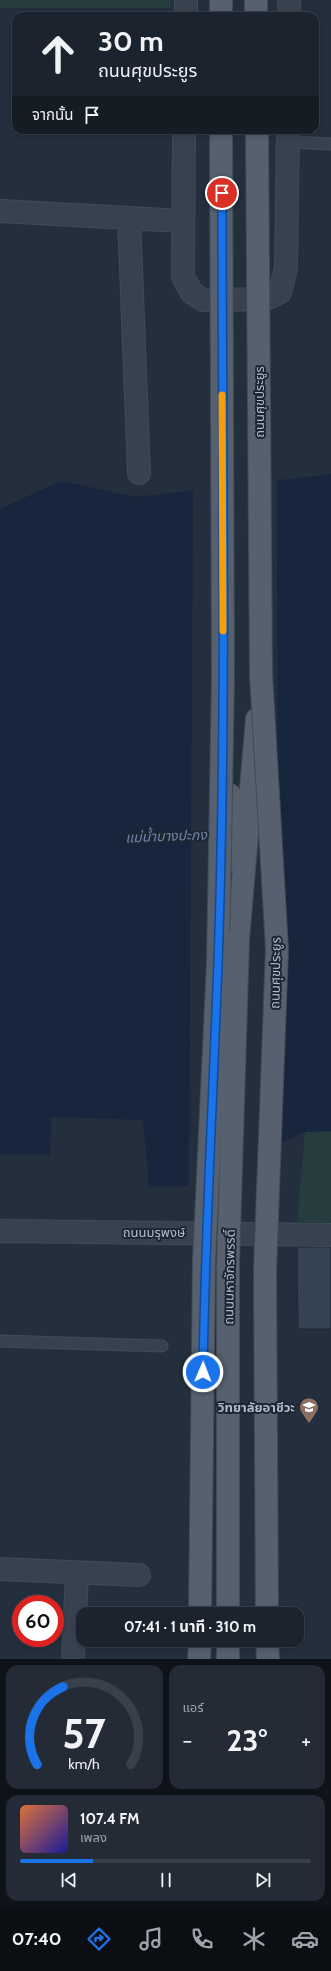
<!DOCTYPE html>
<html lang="th">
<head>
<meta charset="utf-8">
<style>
  :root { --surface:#1b232e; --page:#242b36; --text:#f1f3f6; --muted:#a0a4aa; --line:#39404a; --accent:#1a73e8 }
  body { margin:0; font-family:Cabin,"Noto Sans Thai",sans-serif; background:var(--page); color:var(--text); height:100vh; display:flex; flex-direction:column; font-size:15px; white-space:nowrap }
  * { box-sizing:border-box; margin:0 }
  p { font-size:13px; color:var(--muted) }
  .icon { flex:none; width:22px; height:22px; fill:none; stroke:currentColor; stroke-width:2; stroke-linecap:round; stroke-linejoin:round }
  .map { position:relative; height:1659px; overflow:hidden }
  .details { display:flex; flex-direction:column; gap:6px; padding:6px; background:#0f1319; flex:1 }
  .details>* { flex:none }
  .banner { position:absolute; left:12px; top:12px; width:307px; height:122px; border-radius:12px; box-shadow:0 2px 6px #0003,0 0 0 1px var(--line); background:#1b232e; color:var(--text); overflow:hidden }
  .speed { position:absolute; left:12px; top:1595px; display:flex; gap:8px; font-size:20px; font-weight:700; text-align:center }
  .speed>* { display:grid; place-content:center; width:52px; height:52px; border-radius:50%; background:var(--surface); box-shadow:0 2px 6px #0003,0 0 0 1px var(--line); line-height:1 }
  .speed .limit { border:6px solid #d22; background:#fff; color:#111 }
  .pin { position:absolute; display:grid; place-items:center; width:34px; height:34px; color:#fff; margin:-17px; border:2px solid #fff; border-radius:50%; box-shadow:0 1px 4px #0007 }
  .me { position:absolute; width:44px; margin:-22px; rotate:1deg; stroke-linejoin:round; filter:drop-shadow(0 0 3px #0008) }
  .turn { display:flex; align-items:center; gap:14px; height:84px; padding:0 20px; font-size:18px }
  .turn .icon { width:52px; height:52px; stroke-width:2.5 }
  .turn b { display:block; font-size:28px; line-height:34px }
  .then { display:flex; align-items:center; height:38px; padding:0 20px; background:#0003; gap:8px; font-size:15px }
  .big { font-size:30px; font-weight:700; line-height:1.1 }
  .details .widget { flex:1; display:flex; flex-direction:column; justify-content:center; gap:6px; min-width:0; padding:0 14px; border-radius:12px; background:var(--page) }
  .details .dial { align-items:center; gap:0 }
  .dial svg { height:104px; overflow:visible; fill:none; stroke:var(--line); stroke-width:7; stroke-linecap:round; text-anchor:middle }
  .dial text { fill:var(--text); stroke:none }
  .song { display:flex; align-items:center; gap:12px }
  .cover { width:48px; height:48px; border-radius:6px; background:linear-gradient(135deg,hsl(20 70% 55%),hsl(240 70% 35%)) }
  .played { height:4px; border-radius:2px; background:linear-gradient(90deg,var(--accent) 25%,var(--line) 25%) }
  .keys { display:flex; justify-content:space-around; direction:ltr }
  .heat { display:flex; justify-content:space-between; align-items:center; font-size:22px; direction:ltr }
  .details .tiles { flex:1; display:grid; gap:6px; grid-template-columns:1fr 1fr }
  .widget:last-child { grid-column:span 2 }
  .trip { position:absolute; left:76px; top:1607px; width:228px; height:40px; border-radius:12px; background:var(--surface); box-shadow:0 2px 6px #0003,0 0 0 1px var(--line); font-weight:700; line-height:40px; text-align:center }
  .tabs { display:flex; height:64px; justify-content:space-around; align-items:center; background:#0b0e12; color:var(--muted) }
  .tabs .icon { width:28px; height:28px }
  .tabs .current { color:var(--accent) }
  .tabs b { font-size:18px; color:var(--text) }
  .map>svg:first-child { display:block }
  .green { fill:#263c3f }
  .water { fill:#17263c }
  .pier { fill:#242f3e }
  .building { fill:#364354; stroke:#1f2835 }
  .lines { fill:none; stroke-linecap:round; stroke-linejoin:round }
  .lane-casing { stroke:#414a57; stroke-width:13 }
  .street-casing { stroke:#414a57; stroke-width:24 }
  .primary-casing { stroke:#414a57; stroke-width:24 }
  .lane { stroke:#38414e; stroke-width:11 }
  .street { stroke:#38414e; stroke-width:22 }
  .primary { stroke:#56606e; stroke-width:22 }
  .primary-bridge-casing { stroke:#414a57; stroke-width:24; stroke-linecap:butt }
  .primary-bridge { stroke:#56606e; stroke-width:22 }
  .route-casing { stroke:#114b97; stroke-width:10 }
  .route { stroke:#1a73e8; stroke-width:7 }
  .slow { stroke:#f59e0b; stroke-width:7 }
  .labels { text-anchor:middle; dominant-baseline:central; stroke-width:4; stroke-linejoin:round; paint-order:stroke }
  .street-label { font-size:13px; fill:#b4bcc9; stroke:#1d2633 }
  .poi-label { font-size:13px; font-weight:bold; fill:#b4bcc9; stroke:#1d2633; text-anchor:end }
  .water-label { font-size:14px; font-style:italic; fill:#6d86a8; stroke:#1d2633 }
</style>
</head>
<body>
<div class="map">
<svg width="331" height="1659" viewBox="0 0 331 1659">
  <rect width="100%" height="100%" fill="#242f3e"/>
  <!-- green -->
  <g class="green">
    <path d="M 0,0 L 170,0 L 171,8 L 0,8 Z"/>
    <path d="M 331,1131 L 331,1223 L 297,1222 L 305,1132 Z"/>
  </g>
  <!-- water -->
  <path class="water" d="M 331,474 L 331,1131 L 305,1132 L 185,1186 L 149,1187 L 143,1120 L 51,1117 L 50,1155 L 0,1154 L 0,509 L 61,481 L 136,497 Z"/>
  <!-- pier -->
  <path class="pier" d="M 277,478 L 278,1147 L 189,1186 L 193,488 Z"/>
  <!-- building -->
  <path class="building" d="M 297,1247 L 331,1247 L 331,1329 L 298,1329 Z"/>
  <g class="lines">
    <!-- lane casing -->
    <g class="lane-casing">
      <g id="lane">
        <path d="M 288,142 L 331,144"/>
        <path d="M 0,1341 L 162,1346"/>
      </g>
    </g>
    <!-- street casing -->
    <g class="street-casing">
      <g id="street">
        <path d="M 186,16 L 186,0"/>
        <path d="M 289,16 L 289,0"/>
        <path d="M 184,130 L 183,277 L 192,293 L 203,300 L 266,299 L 280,292 L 286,268 L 288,130"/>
        <path d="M 0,211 L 183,221"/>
        <path d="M 129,218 L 139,473"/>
        <path d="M 0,1231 L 331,1235"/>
        <path d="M 0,1569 L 139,1575"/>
        <path d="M 73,1659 L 77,1573"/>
      </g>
    </g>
    <!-- primary casing -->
    <g class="primary-casing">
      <g id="primary">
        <path d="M 221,0 L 221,16"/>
        <path d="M 256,0 L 256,16"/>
        <path d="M 230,795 L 234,860"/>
        <path d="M 238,939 L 257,719"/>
        <path d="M 265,1271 L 267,1614"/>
        <path d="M 200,1614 L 204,1262"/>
        <path d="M 267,1640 L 268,1659"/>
        <path d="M 199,1659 L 200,1640"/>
        <path d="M 228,1659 L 228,1640"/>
      </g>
    </g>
    <!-- lane -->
    <use href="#lane" class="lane"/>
    <!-- street -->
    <use href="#street" class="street"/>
    <!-- primary -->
    <use href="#primary" class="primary"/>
    <!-- primary-bridge casing -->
    <g class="primary-bridge-casing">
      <g id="primary-bridge">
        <path d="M 257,130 L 261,674 L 277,949 L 265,1271"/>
        <path d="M 204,1262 L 218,963 L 223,678 L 221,130"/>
        <path d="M 228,1614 L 228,1265 L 238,939"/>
      </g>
    </g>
    <!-- primary-bridge -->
    <use href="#primary-bridge" class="primary-bridge"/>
  </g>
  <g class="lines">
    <!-- route casing -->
    <g class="route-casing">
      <path id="route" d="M 203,1372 C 205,1236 213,1100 218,963 C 227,707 222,449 222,193"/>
    </g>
    <!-- route -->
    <use href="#route" class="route"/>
    <!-- slow -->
    <path class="slow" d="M 222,395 L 223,631"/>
  </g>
  <!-- icons -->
  <defs>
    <g id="university-pin" transform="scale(1)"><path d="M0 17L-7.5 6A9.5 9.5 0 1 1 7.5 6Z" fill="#8d6e63" stroke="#1d2633"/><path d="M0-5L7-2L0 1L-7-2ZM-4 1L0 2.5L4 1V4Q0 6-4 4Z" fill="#fff"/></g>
  </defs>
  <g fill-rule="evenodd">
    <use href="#university-pin" x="309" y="1407"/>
  </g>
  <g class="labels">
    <!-- street labels -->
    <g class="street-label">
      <text transform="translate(259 402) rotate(-90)">ถนนศุขประยูร</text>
      <text transform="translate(275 973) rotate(-89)">ถนนศุขประยูร</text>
      <text x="154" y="1232">ถนนมรุพงษ์</text>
      <text transform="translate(229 1277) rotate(-89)">ถนนมหาจักรพรรดิ์</text>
    </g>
    <!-- poi labels -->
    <g class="poi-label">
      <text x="295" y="1407">วิทยาลัยอาชีวะ</text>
    </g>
    <!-- water labels -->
    <g class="water-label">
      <text transform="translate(166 836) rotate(-2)">แม่น้ำบางปะกง</text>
    </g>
  </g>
</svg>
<div class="speed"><div class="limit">60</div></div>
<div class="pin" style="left:222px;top:193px;background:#d93025"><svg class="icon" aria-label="arrive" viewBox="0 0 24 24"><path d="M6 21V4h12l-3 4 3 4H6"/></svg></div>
<svg class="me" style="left:203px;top:1372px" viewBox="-20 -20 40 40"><circle r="17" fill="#1a73e8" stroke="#fff" stroke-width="3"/><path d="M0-11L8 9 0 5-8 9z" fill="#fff"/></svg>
<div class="trip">07:41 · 1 นาที · 310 m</div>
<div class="banner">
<div class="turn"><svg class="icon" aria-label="ahead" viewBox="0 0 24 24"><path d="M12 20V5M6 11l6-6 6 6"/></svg><div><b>30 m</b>ถนนศุขประยูร</div></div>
<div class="then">จากนั้น<svg class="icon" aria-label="arrive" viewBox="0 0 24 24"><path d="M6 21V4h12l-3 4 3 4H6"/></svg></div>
</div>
</div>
<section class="details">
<div class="tiles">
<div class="widget dial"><svg viewBox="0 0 100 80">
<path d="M14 69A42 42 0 1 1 86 69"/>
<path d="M14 69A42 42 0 0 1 34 9" stroke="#1a73e8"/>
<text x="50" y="56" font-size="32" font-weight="700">57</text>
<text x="50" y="72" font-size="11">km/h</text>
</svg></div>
<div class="widget"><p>แอร์</p>
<div class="heat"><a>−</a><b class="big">23°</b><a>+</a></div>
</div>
<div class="widget">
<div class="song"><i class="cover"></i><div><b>107.4 FM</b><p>เพลง</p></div></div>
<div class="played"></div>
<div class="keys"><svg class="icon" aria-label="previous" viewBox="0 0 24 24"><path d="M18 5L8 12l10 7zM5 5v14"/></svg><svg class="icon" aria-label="pause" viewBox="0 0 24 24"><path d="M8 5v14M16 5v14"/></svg><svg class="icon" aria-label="next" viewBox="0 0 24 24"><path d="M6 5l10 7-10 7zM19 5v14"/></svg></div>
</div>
</div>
</section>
<nav class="tabs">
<b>07:40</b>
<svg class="icon current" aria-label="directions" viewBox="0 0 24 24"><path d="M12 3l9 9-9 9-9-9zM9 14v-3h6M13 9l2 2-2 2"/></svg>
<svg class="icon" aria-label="music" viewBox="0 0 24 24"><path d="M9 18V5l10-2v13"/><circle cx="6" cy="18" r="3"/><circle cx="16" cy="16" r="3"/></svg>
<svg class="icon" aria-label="phone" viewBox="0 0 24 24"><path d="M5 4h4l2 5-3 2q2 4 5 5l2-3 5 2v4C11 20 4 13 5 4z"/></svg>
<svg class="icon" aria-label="climate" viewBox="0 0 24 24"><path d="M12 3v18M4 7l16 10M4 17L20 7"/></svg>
<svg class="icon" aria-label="car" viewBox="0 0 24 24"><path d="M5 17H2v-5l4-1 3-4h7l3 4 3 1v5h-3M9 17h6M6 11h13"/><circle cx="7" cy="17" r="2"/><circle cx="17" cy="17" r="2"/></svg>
</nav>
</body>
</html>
